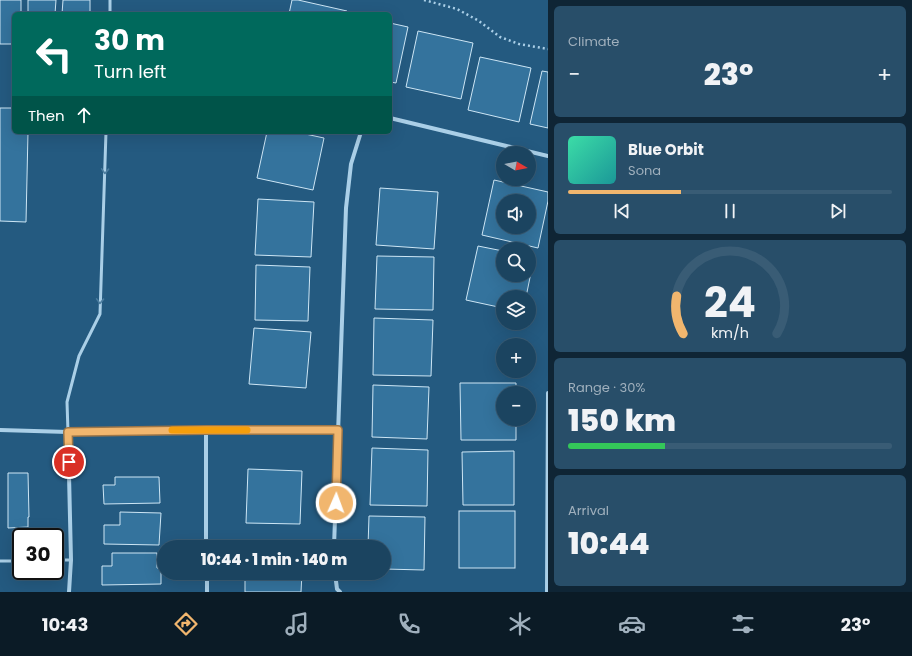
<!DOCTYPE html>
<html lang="en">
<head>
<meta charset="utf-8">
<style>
  :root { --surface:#1b4460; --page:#284e69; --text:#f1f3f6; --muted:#a0b0bd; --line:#395c75; --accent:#f1b66e }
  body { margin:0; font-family:Poppins,sans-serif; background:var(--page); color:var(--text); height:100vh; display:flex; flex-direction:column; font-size:15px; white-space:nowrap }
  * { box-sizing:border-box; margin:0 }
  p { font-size:13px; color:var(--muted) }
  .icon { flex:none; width:22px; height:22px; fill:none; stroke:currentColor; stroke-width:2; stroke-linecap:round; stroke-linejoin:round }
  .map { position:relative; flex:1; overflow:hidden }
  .panel { display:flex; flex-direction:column; gap:6px; padding:6px; background:#0f2535; width:364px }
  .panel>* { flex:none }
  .top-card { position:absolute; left:12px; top:12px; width:380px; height:122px; border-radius:6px; box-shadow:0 4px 16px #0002,0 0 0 1px var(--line); background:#00695c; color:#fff; overflow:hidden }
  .needle { width:26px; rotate:100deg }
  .tools { position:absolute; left:496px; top:146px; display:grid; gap:8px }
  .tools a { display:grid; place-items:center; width:40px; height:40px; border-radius:50%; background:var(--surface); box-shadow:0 4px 16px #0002,0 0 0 1px var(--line); font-size:20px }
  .speed { position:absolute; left:12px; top:528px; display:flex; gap:8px; font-size:20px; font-weight:700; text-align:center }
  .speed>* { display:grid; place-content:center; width:52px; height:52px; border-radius:50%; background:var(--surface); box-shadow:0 4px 16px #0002,0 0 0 1px var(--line); line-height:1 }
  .speed .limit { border:2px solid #111; border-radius:6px; background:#fff; color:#111 }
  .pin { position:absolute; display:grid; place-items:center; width:34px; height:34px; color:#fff; margin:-17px; border:2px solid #fff; border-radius:50%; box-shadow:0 1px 4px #0007 }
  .me { position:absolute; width:44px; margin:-22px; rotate:2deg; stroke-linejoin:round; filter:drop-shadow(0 0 3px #0008) }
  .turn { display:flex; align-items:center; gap:14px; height:84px; padding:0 16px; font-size:18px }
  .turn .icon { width:52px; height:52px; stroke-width:2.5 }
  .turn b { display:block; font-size:28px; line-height:34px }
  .then { display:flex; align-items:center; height:38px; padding:0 16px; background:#0003; gap:8px; font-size:15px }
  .big { font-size:30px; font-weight:800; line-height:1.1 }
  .panel .tile { flex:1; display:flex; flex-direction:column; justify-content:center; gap:6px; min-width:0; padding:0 14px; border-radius:6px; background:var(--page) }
  .panel .dial { align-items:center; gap:0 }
  .dial svg { height:104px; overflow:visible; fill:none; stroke:var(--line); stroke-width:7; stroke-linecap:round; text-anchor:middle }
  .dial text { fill:var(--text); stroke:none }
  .song { display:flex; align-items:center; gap:12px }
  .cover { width:48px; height:48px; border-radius:6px; background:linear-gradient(135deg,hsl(160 70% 55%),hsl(180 70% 35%)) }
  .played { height:4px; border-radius:2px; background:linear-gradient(90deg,var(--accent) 35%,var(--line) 35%) }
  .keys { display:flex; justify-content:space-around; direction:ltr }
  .heat { display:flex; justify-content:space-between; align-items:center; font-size:22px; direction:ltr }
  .charge { height:6px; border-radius:3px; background:linear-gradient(90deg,#34c759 30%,var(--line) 0) }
  .trip { position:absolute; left:157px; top:540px; width:234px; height:40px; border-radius:20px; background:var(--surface); box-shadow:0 4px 16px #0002,0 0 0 1px var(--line); font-weight:800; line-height:40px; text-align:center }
  .menu { display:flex; height:64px; justify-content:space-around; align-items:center; background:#0b1b26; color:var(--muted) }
  .menu .icon { width:28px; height:28px }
  .menu .active { color:var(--accent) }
  .menu b { font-size:18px; color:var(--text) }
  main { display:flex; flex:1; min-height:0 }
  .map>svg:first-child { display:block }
  .building { fill:#34739d; stroke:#cde6f5; fill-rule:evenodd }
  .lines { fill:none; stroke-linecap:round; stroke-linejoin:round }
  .path { stroke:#aacfe7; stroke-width:2.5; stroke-dasharray:2 3; stroke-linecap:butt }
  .lane { stroke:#aacfe7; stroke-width:3 }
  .street { stroke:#aacfe7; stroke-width:4 }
  .oneway { stroke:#4c7d9f }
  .route-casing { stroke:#9d7648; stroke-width:10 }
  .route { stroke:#f1b66e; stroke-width:7 }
  .slow { stroke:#f59e0b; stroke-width:7 }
</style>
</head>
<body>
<main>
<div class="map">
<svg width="548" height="592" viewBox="0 0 548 592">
  <rect width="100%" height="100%" fill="#245a80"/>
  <!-- building -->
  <g class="building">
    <path d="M 0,0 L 21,0 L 21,14 L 14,14 L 14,44 L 0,44 Z"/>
    <path d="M 28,0 L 56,0 L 55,14 L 28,14 Z"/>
    <path d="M 63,0 L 90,0 L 90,14 L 62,14 Z"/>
    <path d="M 292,0 L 298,0 L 347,11 L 346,14 L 289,14 Z"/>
    <path d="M 390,23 L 408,27 L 396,83 L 390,82 Z"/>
    <path d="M 418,31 L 473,43 L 461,99 L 406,87 Z"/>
    <path d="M 480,57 L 531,68 L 519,122 L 468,110 Z"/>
    <path d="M 542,71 L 548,72 L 548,128 L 530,124 Z"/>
    <path d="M 0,108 L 14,108 L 14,132 L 28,132 L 26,222 L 0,221 Z"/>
    <path d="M 267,132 L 296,132 L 324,138 L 313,190 L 257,178 Z"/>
    <path d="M 494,180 L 548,192 L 548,201 L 538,248 L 482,235 ZM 503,201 L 529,201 L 529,227 L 503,227 Z"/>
    <path d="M 380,188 L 438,192 L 434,249 L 376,245 Z"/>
    <path d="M 258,199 L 314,202 L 311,257 L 255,255 Z"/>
    <path d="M 478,246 L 503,251 L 503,275 L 529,275 L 529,257 L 534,258 L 526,297 L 503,297 L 503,308 L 466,300 Z"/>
    <path d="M 377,256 L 434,257 L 433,310 L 375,309 Z"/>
    <path d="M 256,265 L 310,267 L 308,321 L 255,320 Z"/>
    <path d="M 374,318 L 433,320 L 431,376 L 373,375 Z"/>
    <path d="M 254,328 L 311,332 L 306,388 L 249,384 Z"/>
    <path d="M 460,383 L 516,383 L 516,393 L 503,393 L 503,419 L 516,419 L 516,440 L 461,440 Z"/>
    <path d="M 373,385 L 429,387 L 427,439 L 372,437 Z"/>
    <path d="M 372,448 L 428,450 L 427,506 L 370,505 Z"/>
    <path d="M 514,451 L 514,505 L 463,505 L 462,452 Z"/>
    <path d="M 248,469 L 302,471 L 300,524 L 246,523 Z"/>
    <path d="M 8,473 L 28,473 L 29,517 L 28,517 L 28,527 L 8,528 Z"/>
    <path d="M 115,477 L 159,477 L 160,503 L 104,504 L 103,485 L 115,485 Z"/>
    <rect x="459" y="511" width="56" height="57"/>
    <path d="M 120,512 L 161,513 L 159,545 L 104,544 L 104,525 L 120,525 Z"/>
    <path d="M 369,516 L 425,517 L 424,570 L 384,569 L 384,547 L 368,547 Z"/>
    <path d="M 246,540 L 302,541 L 302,547 L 246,547 Z"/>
    <path d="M 112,553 L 157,553 L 157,568 L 161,568 L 161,584 L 102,585 L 102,566 L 112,566 Z"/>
    <path d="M 245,573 L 302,573 L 301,592 L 245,592 Z"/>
  </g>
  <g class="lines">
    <!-- path -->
    <path class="path" d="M 424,0 L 457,9 L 479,21 L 500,37 L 519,44 L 548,49"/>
    <!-- lane -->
    <g class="lane">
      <path d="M 110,14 L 110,0"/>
      <path d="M 68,432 L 67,402 L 79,356 L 100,314 L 106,132"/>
      <path d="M 55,560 L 71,560"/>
      <path d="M 0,561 L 21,561"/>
    </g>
    <!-- street -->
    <g class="street">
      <path d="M 390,118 L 548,156"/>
      <path d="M 0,430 L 68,432 L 206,430 L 206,547"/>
      <path d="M 206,430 L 338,430"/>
      <path d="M 68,432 L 71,560 L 69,592"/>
      <path d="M 334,547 L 346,208 L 351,164 L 361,132"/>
      <path d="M 207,573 L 207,592"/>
      <path d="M 335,573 L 337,589 L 340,592"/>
      <path d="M 547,592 L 548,393"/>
    </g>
  </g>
  <!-- one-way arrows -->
  <defs><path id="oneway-chevron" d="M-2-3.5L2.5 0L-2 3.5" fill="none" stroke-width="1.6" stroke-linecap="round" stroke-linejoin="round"/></defs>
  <g class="oneway">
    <use href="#oneway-chevron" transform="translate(105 171) rotate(92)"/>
    <use href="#oneway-chevron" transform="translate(100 301) rotate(92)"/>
  </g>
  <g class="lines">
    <!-- route casing -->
    <g class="route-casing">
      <path id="route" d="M 69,462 L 68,432 L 206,430 L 338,430 L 336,503"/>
    </g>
    <!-- route -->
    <use href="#route" class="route"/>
    <!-- slow -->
    <path class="slow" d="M 172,430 L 247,430"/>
  </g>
</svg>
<div class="tools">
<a><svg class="needle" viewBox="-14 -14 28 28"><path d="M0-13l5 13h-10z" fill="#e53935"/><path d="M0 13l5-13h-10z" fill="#a0b0bd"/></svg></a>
<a><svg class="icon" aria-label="sound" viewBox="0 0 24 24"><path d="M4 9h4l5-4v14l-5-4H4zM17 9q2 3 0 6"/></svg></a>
<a><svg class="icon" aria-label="search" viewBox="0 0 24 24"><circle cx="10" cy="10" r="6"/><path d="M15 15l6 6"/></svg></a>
<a><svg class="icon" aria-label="layers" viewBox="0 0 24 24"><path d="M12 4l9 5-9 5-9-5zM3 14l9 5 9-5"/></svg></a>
<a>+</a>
<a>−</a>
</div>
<div class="speed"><div class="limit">30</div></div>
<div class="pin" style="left:69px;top:462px;background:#d93025"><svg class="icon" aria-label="arrive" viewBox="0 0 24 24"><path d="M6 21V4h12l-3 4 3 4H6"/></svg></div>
<svg class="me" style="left:336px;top:503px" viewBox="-20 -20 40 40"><circle r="17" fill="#f1b66e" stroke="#fff" stroke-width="3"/><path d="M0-11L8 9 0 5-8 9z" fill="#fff"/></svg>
<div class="trip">10:44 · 1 min · 140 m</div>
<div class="top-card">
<div class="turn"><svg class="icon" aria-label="left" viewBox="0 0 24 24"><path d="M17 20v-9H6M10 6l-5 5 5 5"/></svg><div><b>30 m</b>Turn left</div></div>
<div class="then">Then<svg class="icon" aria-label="ahead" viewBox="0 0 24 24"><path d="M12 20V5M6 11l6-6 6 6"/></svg></div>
</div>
</div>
<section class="panel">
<div class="tile"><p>Climate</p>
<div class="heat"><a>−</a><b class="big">23°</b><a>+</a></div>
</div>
<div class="tile">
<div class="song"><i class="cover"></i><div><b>Blue Orbit</b><p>Sona</p></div></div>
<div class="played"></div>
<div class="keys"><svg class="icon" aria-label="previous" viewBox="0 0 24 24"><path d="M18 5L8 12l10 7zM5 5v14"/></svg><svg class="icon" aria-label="pause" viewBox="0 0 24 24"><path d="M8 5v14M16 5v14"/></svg><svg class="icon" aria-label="next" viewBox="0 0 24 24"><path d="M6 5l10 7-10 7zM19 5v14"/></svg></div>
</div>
<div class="tile dial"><svg viewBox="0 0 100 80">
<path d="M14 69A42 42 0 1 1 86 69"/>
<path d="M14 69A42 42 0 0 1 9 40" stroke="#f1b66e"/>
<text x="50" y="56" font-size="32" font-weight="700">24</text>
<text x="50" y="72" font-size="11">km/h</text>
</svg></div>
<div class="tile"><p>Range · 30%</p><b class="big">150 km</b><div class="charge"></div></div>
<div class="tile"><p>Arrival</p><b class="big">10:44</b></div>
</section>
</main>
<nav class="menu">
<b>10:43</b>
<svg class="icon active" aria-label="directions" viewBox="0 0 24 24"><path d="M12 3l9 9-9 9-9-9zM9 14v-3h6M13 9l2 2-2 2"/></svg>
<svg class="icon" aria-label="music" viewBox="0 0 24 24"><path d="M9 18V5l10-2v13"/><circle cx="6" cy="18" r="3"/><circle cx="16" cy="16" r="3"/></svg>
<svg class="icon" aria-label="phone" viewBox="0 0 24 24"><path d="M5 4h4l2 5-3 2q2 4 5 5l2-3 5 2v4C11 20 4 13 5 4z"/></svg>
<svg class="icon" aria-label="climate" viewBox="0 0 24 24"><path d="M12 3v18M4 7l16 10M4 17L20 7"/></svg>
<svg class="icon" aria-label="car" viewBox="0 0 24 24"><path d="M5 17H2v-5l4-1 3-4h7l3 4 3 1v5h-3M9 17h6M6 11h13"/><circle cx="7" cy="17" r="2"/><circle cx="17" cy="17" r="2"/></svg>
<svg class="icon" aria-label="filters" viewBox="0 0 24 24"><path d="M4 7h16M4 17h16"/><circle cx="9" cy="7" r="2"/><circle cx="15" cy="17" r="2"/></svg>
<b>23°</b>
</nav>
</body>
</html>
